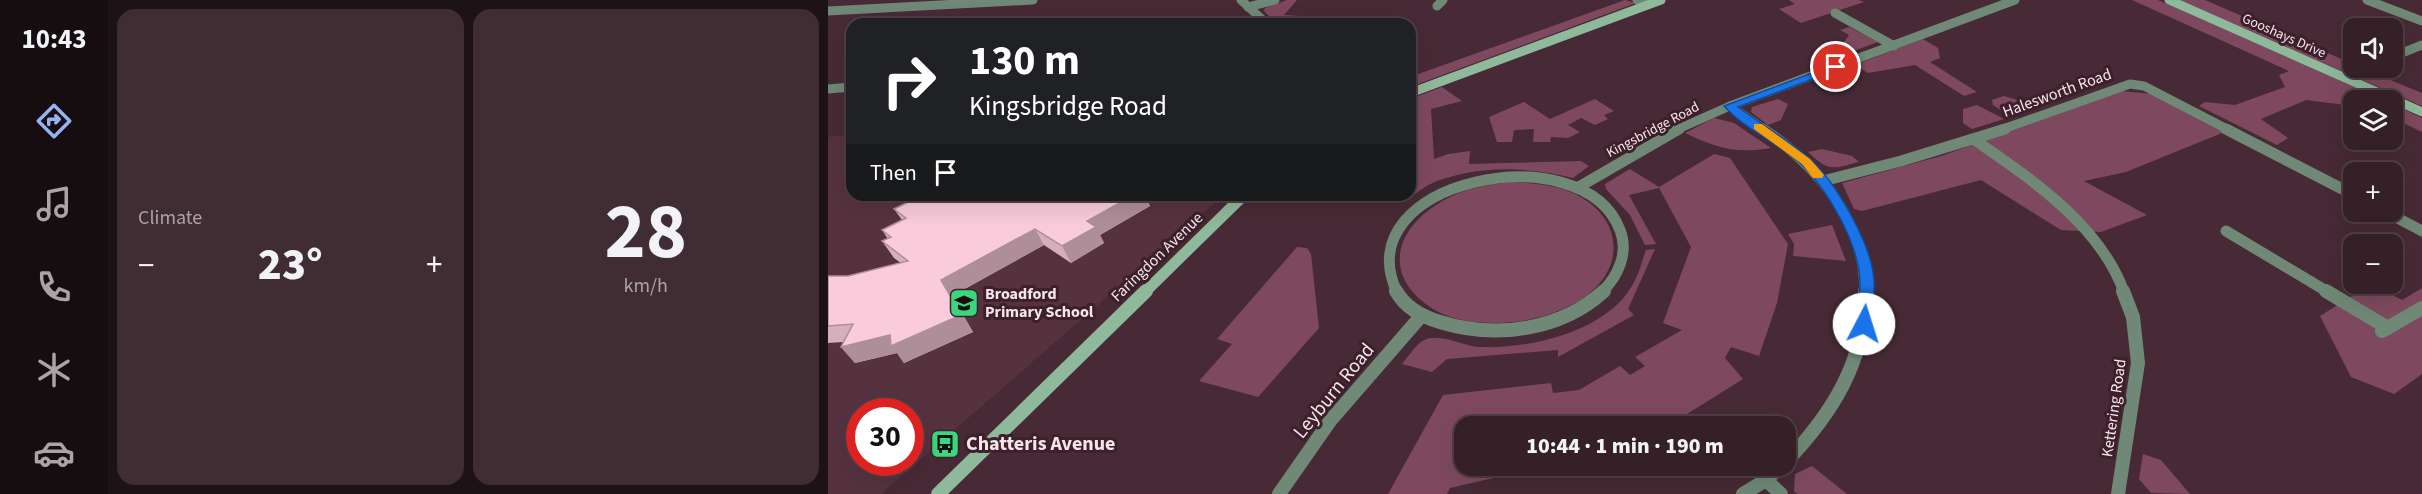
<!DOCTYPE html>
<html lang="en">
<head>
<meta charset="utf-8">
<style>
  :root { --surface:#352028; --page:#402d34; --text:#f1f3f6; --muted:#aaa3a8; --line:#4f3e45; --accent:#95b2f1 }
  body { margin:0; font-family:"Source Sans 3",sans-serif; background:var(--page); color:var(--text); height:100vh; display:flex; flex-direction:column; font-size:22px; white-space:nowrap }
  * { box-sizing:border-box; margin:0 }
  p { font-size:20px; color:var(--muted) }
  .icon { flex:none; width:33px; height:33px; fill:none; stroke:currentColor; stroke-width:2; stroke-linecap:round; stroke-linejoin:round }
  .map { position:relative; flex:1; overflow:hidden }
  .details { display:flex; flex-direction:column; gap:9px; padding:9px; background:#1d1216; width:720px }
  .details>* { flex:none }
  .guide { position:absolute; left:18px; top:18px; width:570px; height:183px; border-radius:18px; box-shadow:0 6px 24px #0002,0 0 0 2px var(--line); background:#202124; color:#fff; overflow:hidden }
  .buttons { position:absolute; left:1515px; top:18px; display:grid; gap:12px }
  .buttons a { display:grid; place-items:center; width:60px; height:60px; border-radius:12px; background:var(--surface); box-shadow:0 6px 24px #0002,0 0 0 2px var(--line); font-size:30px }
  .speed { position:absolute; left:18px; top:398px; display:flex; gap:12px; font-size:30px; font-weight:700; text-align:center }
  .speed>* { display:grid; place-content:center; width:78px; height:78px; border-radius:50%; background:var(--surface); box-shadow:0 6px 24px #0002,0 0 0 2px var(--line); line-height:1 }
  .speed .limit { border:9px solid #d22; background:#fff; color:#111 }
  .pin { position:absolute; display:grid; place-items:center; width:51px; height:51px; color:#fff; margin:-26px; border:3px solid #fff; border-radius:50%; box-shadow:0 2px 6px #0007 }
  .me { position:absolute; width:66px; margin:-33px; rotate:5deg; stroke-linejoin:round; filter:drop-shadow(0 0 4px #0008) }
  .turn { display:flex; align-items:center; gap:21px; height:126px; padding:0 24px; font-size:27px }
  .turn .icon { width:78px; height:78px; stroke-width:2.5 }
  .turn b { display:block; font-size:42px; line-height:51px }
  .then { display:flex; align-items:center; height:57px; padding:0 24px; background:#0003; gap:12px; font-size:22px }
  .big { font-size:45px; font-weight:800; line-height:1.1 }
  .details .widget { flex:1; display:flex; flex-direction:column; justify-content:center; gap:9px; min-width:0; padding:0 21px; border-radius:18px; background:var(--page) }
  .details .dial { align-items:center; gap:0 }
  .dial b { font-size:78px; line-height:1 }
  .heat { display:flex; justify-content:space-between; align-items:center; font-size:33px; direction:ltr }
  .details .tiles { flex:1; display:grid; gap:9px; grid-template-columns:repeat(2,1fr) }
  .trip { position:absolute; left:626px; top:416px; width:342px; height:60px; border-radius:18px; background:var(--surface); box-shadow:0 6px 24px #0002,0 0 0 2px var(--line); font-weight:800; line-height:60px; text-align:center }
  main { display:flex; flex:1; min-height:0 }
  .dock { display:flex; flex-direction:column; width:108px; justify-content:space-around; align-items:center; background:#150d10; color:var(--muted) }
  .dock .icon { width:42px; height:42px }
  .dock .selected { color:var(--accent) }
  .dock b { font-size:27px; color:var(--text) }
  .map>svg:first-child { display:block }
  .built { fill:#56323f; fill-rule:evenodd }
  .green { fill:#7e495e }
  .lines { fill:none; stroke-linecap:round; stroke-linejoin:round }
  .street-far2 { stroke:#6f8976; stroke-width:9 }
  .street-far1 { stroke:#6f8976; stroke-width:11 }
  .street { stroke:#6f8976; stroke-width:14 }
  .secondary-far2 { stroke:#8fb99b; stroke-width:9 }
  .secondary-far1 { stroke:#8fb99b; stroke-width:11 }
  .secondary { stroke:#8fb99b; stroke-width:14 }
  .wall { fill:#d6afbc }
  .shaded-wall { fill:#ae8e99 }
  .building { fill:#f9cbdb; stroke:#ae8e99; stroke-width:1.5 }
  .route { fill:#1a73e8; stroke:#114b97; stroke-width:1.5 }
  .slow { fill:#f59e0b }
  .labels { text-anchor:middle; dominant-baseline:central; stroke-width:6; stroke-linejoin:round; paint-order:stroke }
  .far-street-label { font-size:14px; fill:#f8e5eb; stroke:#3c202b }
  .street-label { font-size:16px; fill:#f8e5eb; stroke:#3c202b }
  .poi-label { font-size:16px; font-weight:bold; fill:#f8e5eb; stroke:#3c202b; text-anchor:start }
  .near-street-label { font-size:20px; fill:#f8e5eb; stroke:#3c202b }
  .near-poi-label { font-size:20px; font-weight:bold; fill:#f8e5eb; stroke:#3c202b; text-anchor:start }
</style>
</head>
<body>
<main>
<nav class="dock">
<b>10:43</b>
<svg class="icon selected" aria-label="directions" viewBox="0 0 24 24"><path d="M12 3l9 9-9 9-9-9zM9 14v-3h6M13 9l2 2-2 2"/></svg>
<svg class="icon" aria-label="music" viewBox="0 0 24 24"><path d="M9 18V5l10-2v13"/><circle cx="6" cy="18" r="3"/><circle cx="16" cy="16" r="3"/></svg>
<svg class="icon" aria-label="phone" viewBox="0 0 24 24"><path d="M5 4h4l2 5-3 2q2 4 5 5l2-3 5 2v4C11 20 4 13 5 4z"/></svg>
<svg class="icon" aria-label="climate" viewBox="0 0 24 24"><path d="M12 3v18M4 7l16 10M4 17L20 7"/></svg>
<svg class="icon" aria-label="car" viewBox="0 0 24 24"><path d="M5 17H2v-5l4-1 3-4h7l3 4 3 1v5h-3M9 17h6M6 11h13"/><circle cx="7" cy="17" r="2"/><circle cx="17" cy="17" r="2"/></svg>
</nav>
<section class="details">
<div class="tiles">
<div class="widget"><p>Climate</p>
<div class="heat"><a>−</a><b class="big">23°</b><a>+</a></div>
</div>
<div class="widget dial"><b>28</b><p>km/h</p></div>
</div>
</section>
<div class="map">
<svg width="1594" height="494" viewBox="0 0 1594 494">
  <rect width="100%" height="100%" fill="#472a35"/>
  <!-- built -->
  <path class="built" d="M 24,134 L 24,195 L 396,195 L 53,494 L 0,494 L 0,137 ZM 32,411 L 82,411 L 82,462 L 32,462 Z"/>
  <!-- green -->
  <g class="green">
    <path d="M 459,0 L 469,0 L 456,15 L 489,17 L 484,24 L 449,24 L 436,11 L 437,8 Z"/>
    <path d="M 797,0 L 808,3 L 582,87 L 582,77 Z"/>
    <path d="M 961,0 L 1031,0 L 1036,2 L 973,23 L 951,9 L 967,4 Z"/>
    <path d="M 1304,0 L 1330,0 L 1556,100 L 1526,100 L 1525,106 L 1478,100 L 1433,119 L 1460,138 L 1449,145 L 1371,106 L 1377,102 L 1407,105 L 1457,87 L 1451,75 L 1461,71 Z"/>
    <path d="M 1351,0 L 1377,0 L 1525,64 L 1526,68 L 1533,68 L 1594,93 L 1594,106 Z"/>
    <path d="M 1021,27 L 1050,42 L 1020,53 L 1012,48 L 1021,35 L 1012,30 Z"/>
    <path d="M 1095,39 L 1110,48 L 1112,58 L 1102,62 L 1149,92 L 1136,96 L 1087,65 L 1040,73 L 1027,65 Z"/>
    <path d="M 614,87 L 634,101 L 603,109 L 606,159 L 620,154 L 642,151 L 641,164 L 753,161 L 761,166 L 745,178 C 702,167 655,165 612,180 C 599,184 587,194 576,202 L 550,195 L 582,195 L 582,99 Z"/>
    <path d="M 1293,91 L 1325,94 L 1399,131 L 1298,172 L 1256,181 L 1319,215 L 1273,232 L 1233,230 L 1153,180 L 1034,211 L 1026,209 L 1014,183 L 1113,156 Z"/>
    <path d="M 1176,96 L 1210,106 L 1182,116 L 1165,105 L 1164,100 Z"/>
    <path d="M 767,99 L 786,111 L 776,115 L 780,119 L 767,125 L 753,118 L 740,125 L 752,132 L 740,138 L 723,137 L 722,142 L 705,142 L 706,129 L 686,130 L 684,142 L 669,142 L 661,117 L 696,102 L 722,119 Z"/>
    <path d="M 950,99 L 960,104 L 953,120 L 940,125 L 923,112 L 924,107 Z"/>
    <path d="M 1565,104 L 1594,118 L 1594,132 L 1565,118 Z"/>
    <path d="M 1149,105 L 1176,119 L 1144,129 L 1135,123 L 1135,109 Z"/>
    <path d="M 886,118 L 906,123 L 943,148 C 907,154 889,148 857,133 Z"/>
    <path d="M 994,149 L 1024,156 L 1031,162 C 1004,169 1001,172 980,152 Z"/>
    <path d="M 886,154 L 902,158 L 960,244 L 949,303 L 931,356 L 903,347 L 897,358 L 915,379 L 840,426 L 636,426 L 636,465 L 722,465 L 622,488 L 619,494 L 560,494 L 615,395 L 723,383 L 725,393 L 751,390 L 792,366 L 802,375 L 817,366 L 807,357 L 854,330 L 835,323 L 863,247 L 831,188 L 801,195 L 828,244 L 817,245 L 802,215 L 778,189 L 777,184 L 802,169 L 831,187 Z"/>
    <path d="M 682,182 C 701,183 721,184 740,191 C 796,213 802,271 749,302 C 724,316 696,323 666,323 C 646,323 623,320 605,309 C 550,274 569,224 620,198 C 639,188 661,185 682,182 Z"/>
    <path d="M 1004,225 L 1018,261 L 965,256 L 966,244 L 960,234 Z"/>
    <path d="M 469,247 L 479,248 L 483,254 L 491,328 L 430,397 L 371,381 L 404,344 L 389,339 Z"/>
    <path d="M 827,249 L 800,309 L 806,315 L 730,357 L 730,350 L 619,359 L 604,372 L 574,364 C 580,357 588,344 596,340 C 613,332 636,347 654,347 C 704,349 784,330 807,280 C 812,271 814,260 818,250 Z"/>
    <path d="M 1543,284 L 1574,300 L 1594,288 L 1594,374 L 1566,394 L 1523,377 L 1492,316 Z"/>
    <path d="M 1315,454 L 1333,460 L 1362,494 L 1323,493 L 1311,479 Z"/>
    <path d="M 984,466 L 1019,494 L 969,494 L 966,491 L 967,474 Z"/>
  </g>
  <g class="lines">
    <!-- street-far2 -->
    <g class="street-far2">
      <path d="M 413,0 L 439,24"/>
      <path d="M 809,0 L 819,5"/>
      <path d="M 1539,0 L 1594,21"/>
      <path d="M 609,6 L 615,0"/>
      <path d="M 420,7 L 447,0"/>
      <path d="M 0,11 L 205,0"/>
      <path d="M 1007,13 L 1066,46"/>
      <path d="M 418,24 L 435,20"/>
      <path d="M 1564,57 L 1594,45"/>
      <path d="M 0,89 L 24,87"/>
      <path d="M 902,106 L 937,130"/>
      <path d="M 848,130 L 902,106 L 1187,0"/>
      <path d="M 1172,130 L 1302,84 L 1316,86 L 1401,130"/>
    </g>
    <!-- street-far1 -->
    <g class="street-far1">
      <path d="M 935,129 C 990,166 1037,221 1037,292"/>
      <path d="M 1398,129 L 1526,195"/>
      <path d="M 1147,140 C 1203,179 1272,225 1296,292"/>
      <path d="M 995,181 L 1073,161 L 1177,129"/>
      <path d="M 749,188 L 851,129"/>
      <path d="M 1558,212 L 1594,231"/>
      <path d="M 1398,231 L 1500,292"/>
      <path d="M 569,292 C 516,180 755,132 792,230 C 801,253 790,276 774,292"/>
    </g>
    <!-- street -->
    <g class="street">
      <path d="M 568,291 C 577,307 595,317 612,322 C 667,339 732,331 776,291"/>
      <path d="M 1498,291 L 1560,328"/>
      <path d="M 1554,331 L 1594,308"/>
      <path d="M 957,463 C 1004,414 1038,361 1037,291"/>
      <path d="M 938,480 L 953,494"/>
      <path d="M 451,494 L 502,421 L 594,315"/>
      <path d="M 915,494 L 938,480 L 954,465"/>
      <path d="M 1290,494 L 1310,363 L 1305,317 L 1295,291"/>
    </g>
    <!-- secondary-far2 -->
    <g class="secondary-far2">
      <path d="M 1341,0 L 1594,112"/>
      <path d="M 582,93 L 833,0"/>
    </g>
    <!-- secondary-far1 -->
    <path class="secondary-far1" d="M 317,292 L 416,195"/>
    <!-- secondary -->
    <path class="secondary" d="M 110,494 L 318,291"/>
  </g>
  <!-- wall -->
  <path class="wall" d="M 207,195 L 322,195 L 318,197 L 322,206 L 272,235 L 276,243 L 243,263 L 216,245 L 124,296 L 145,332 L 76,363 L 69,353 L 27,363 L 13,347 L 15,342 L 0,343 L 0,276 L 20,276 L 73,263 L 66,258 L 54,241 L 60,239 L 54,230 L 74,220 L 66,209 L 98,200 L 195,201 Z"/>
  <!-- shaded-wall -->
  <g class="shaded-wall">
    <path d="M 306,195 L 322,195 L 318,197 L 322,206 L 272,235 L 276,243 L 243,263 L 234,246 L 259,221 Z"/>
    <path d="M 207,229 L 216,245 L 124,296 L 145,332 L 76,363 L 69,353 L 27,363 L 13,347 L 62,335 L 113,280 Z"/>
  </g>
  <!-- building -->
  <path class="building" d="M 108,195 L 185,195 L 195,201 L 207,195 L 306,195 L 259,221 L 268,227 L 234,246 L 207,229 L 113,280 L 133,315 L 63,346 L 62,335 L 13,347 L 25,324 L 0,326 L 0,276 L 20,276 L 80,261 L 54,241 L 63,237 L 54,230 L 78,218 L 66,209 L 93,196 L 98,200 Z"/>
  <!-- route -->
  <path class="route" d="M 1008,64 L 1013,67 L 1012,69 L 910,107 C 933,124 959,139 981,158 C 1008,182 1045,246 1046,282 C 1047,296 1044,310 1044,324 L 1036,329 L 1029,324 C 1030,310 1032,296 1032,282 C 1031,244 1000,190 973,164 C 950,142 917,130 896,106 Z"/>
  <!-- slow -->
  <path class="slow" d="M 926,124 L 934,124 L 982,159 L 996,175 L 994,178 L 985,178 L 974,164 L 926,129 Z"/>
  <!-- icons -->
  <defs>
    <g id="school-square" transform="scale(1.5)"><rect x="-9" y="-9" width="18" height="18" rx="4" fill="#3bd77e" stroke="#3c202b"/><path d="M0-5L7-2L0 1L-7-2ZM-4 1L0 2.5L4 1V4Q0 6-4 4Z" fill="#111"/></g>
    <g id="bus-square" transform="scale(1.5)"><rect x="-9" y="-9" width="18" height="18" rx="4" fill="#3bd77e" stroke="#3c202b"/><path d="M-5-6H5V4H4V6H2V4H-2V6H-4V4H-5ZM-3.5-4V0h7V-4ZM-3.5 1.2v1.5H-2V1.2ZM2 1.2v1.5H3.5V1.2Z" fill="#111"/></g>
  </defs>
  <g fill-rule="evenodd">
    <use href="#school-square" x="136" y="303"/>
    <use href="#bus-square" x="117" y="444"/>
  </g>
  <g class="labels">
    <!-- far-street labels -->
    <g class="far-street-label">
      <text transform="translate(1456 36) rotate(24)">Gooshays Drive</text>
      <text transform="translate(825 130) rotate(-28)">Kingsbridge Road</text>
    </g>
    <!-- street labels -->
    <g class="street-label">
      <text transform="translate(1229 93) rotate(-20)">Halesworth Road</text>
      <text transform="translate(329 257) rotate(-44)">Faringdon Avenue</text>
      <text transform="translate(1286 408) rotate(-82)">Kettering Road</text>
    </g>
    <!-- poi labels -->
    <g class="poi-label">
      <text x="157" y="294">Broadford<tspan x="157" dy="18">Primary School</tspan></text>
    </g>
    <!-- near-street labels -->
    <g class="near-street-label">
      <text transform="translate(506 391) rotate(-51)">Leyburn Road</text>
    </g>
    <!-- near-poi labels -->
    <g class="near-poi-label">
      <text x="138" y="444">Chatteris Avenue</text>
    </g>
  </g>
</svg>
<div class="buttons">
<a><svg class="icon" aria-label="sound" viewBox="0 0 24 24"><path d="M4 9h4l5-4v14l-5-4H4zM17 9q2 3 0 6"/></svg></a>
<a><svg class="icon" aria-label="layers" viewBox="0 0 24 24"><path d="M12 4l9 5-9 5-9-5zM3 14l9 5 9-5"/></svg></a>
<a>+</a>
<a>−</a>
</div>
<div class="speed"><div class="limit">30</div></div>
<div class="pin" style="left:1008px;top:67px;background:#d93025"><svg class="icon" aria-label="arrive" viewBox="0 0 24 24"><path d="M6 21V4h12l-3 4 3 4H6"/></svg></div>
<svg class="me" style="left:1036px;top:324px" viewBox="-20 -20 40 40"><circle r="19" fill="#fff"/><path d="M0-13L10 11 0 6-10 11z" fill="#1a73e8"/></svg>
<div class="trip">10:44 · 1 min · 190 m</div>
<div class="guide">
<div class="turn"><svg class="icon" aria-label="right" viewBox="0 0 24 24"><path d="M7 20v-9h11M14 6l5 5-5 5"/></svg><div><b>130 m</b>Kingsbridge Road</div></div>
<div class="then">Then<svg class="icon" aria-label="arrive" viewBox="0 0 24 24"><path d="M6 21V4h12l-3 4 3 4H6"/></svg></div>
</div>
</div>
</main>
</body>
</html>
